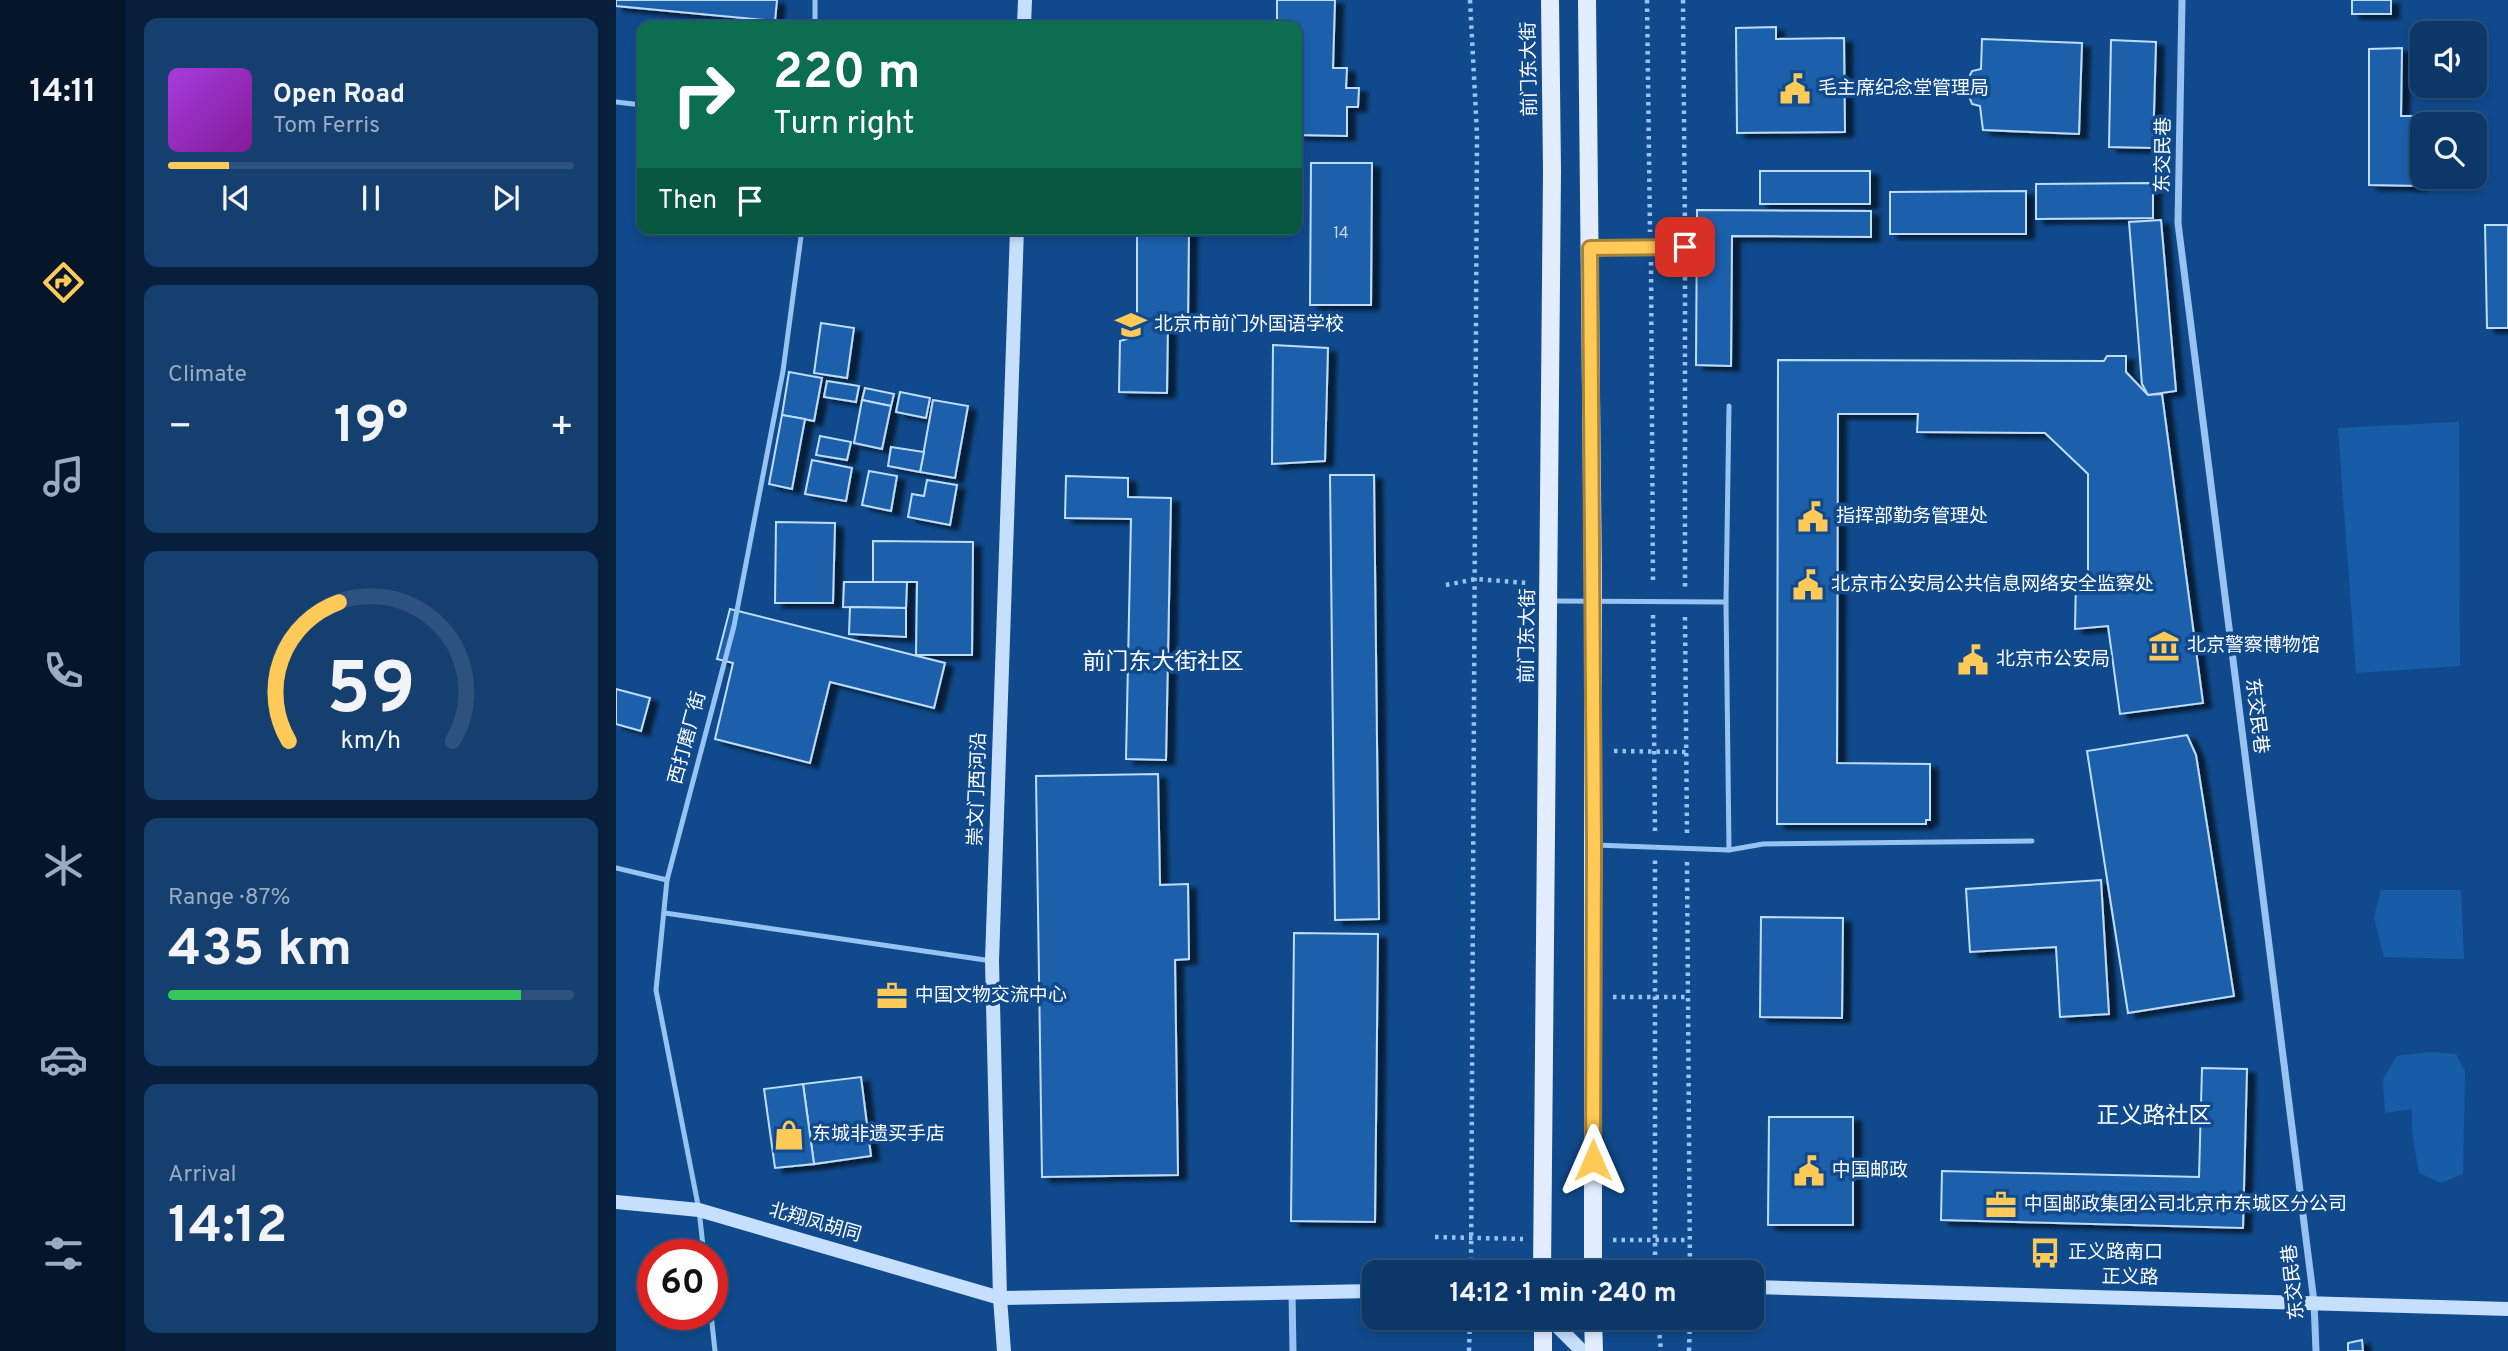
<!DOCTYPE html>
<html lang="en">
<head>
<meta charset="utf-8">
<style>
  :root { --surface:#0c3869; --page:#153f6f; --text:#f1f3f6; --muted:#9aacc0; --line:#2c527d; --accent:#ffca58 }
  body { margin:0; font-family:Overpass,"Noto Sans SC",sans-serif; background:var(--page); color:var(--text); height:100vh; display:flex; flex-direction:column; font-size:26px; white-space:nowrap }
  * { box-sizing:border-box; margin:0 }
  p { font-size:23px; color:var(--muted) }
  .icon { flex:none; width:38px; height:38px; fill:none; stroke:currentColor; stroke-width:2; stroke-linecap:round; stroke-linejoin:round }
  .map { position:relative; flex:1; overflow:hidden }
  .drawer { display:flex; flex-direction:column; gap:18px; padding:18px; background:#071f3a; width:490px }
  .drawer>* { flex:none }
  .banner { position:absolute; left:21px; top:21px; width:665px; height:214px; border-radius:14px; box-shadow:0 4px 10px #0003,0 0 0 2px var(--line); background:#0b6e4f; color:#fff; overflow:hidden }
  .buttons { position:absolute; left:1794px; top:21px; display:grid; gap:14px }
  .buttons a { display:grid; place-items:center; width:77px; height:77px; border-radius:14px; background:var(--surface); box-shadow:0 4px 10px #0003,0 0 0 2px var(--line); font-size:35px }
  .speed { position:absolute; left:21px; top:1239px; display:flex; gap:14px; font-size:35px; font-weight:700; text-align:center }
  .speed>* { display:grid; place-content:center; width:91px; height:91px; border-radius:50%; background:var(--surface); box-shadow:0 4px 10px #0003,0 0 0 2px var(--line); line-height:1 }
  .speed .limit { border:10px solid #d22; background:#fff; color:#111 }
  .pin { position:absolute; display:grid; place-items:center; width:60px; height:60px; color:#fff; margin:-30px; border-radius:14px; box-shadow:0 4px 10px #0006 }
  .me { position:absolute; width:77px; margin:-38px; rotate:0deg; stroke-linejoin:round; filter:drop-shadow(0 0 5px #0008) }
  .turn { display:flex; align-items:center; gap:24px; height:147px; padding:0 21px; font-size:32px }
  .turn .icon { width:91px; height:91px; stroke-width:2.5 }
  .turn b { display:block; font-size:49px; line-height:60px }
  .then { display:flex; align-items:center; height:66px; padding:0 21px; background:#0003; gap:14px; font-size:26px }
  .big { font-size:52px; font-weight:700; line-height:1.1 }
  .drawer .widget { flex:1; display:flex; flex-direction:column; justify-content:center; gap:10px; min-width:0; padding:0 24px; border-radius:14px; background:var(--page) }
  .drawer .dial { align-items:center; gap:0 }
  .dial svg { height:182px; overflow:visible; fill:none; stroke:var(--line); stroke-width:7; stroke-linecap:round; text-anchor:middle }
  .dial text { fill:var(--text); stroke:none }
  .song { display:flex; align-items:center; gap:21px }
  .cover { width:84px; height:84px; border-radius:10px; background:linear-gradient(135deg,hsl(280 70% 55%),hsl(290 70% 35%)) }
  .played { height:7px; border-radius:4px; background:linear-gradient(90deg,var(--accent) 15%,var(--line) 15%) }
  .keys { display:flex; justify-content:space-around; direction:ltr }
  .heat { display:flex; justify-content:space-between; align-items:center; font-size:38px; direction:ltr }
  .charge { height:10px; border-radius:5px; background:linear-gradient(90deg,#34c759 87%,var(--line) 0) }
  .trip { position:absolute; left:746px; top:1260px; width:402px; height:70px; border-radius:14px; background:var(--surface); box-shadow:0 4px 10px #0003,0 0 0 2px var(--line); font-weight:700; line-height:70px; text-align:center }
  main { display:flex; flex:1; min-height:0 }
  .tab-bar { display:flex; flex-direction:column; width:126px; justify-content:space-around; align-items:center; background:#05162a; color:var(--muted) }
  .tab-bar .icon { width:49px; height:49px }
  .tab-bar .selected { color:var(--accent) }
  .tab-bar b { font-size:32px; color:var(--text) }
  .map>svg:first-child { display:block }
  .green { fill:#175ca7 }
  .building { fill:#1d61ac; stroke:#beddfd; stroke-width:2; filter:url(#shadow) }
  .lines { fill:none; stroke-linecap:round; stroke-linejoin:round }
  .path { stroke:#97c3f2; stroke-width:4.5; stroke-dasharray:3.5 5; stroke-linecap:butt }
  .lane { stroke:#97c3f2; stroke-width:5 }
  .street { stroke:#97c3f2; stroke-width:7 }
  .secondary { stroke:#c6dffc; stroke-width:14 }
  .primary { stroke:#e2eeff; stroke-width:18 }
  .route-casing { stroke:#a68339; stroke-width:18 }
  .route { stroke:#ffca58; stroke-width:12 }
  .labels { text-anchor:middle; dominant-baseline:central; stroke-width:7; stroke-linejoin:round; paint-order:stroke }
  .number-label { font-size:16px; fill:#c6d8ea }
  .street-label { font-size:19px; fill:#fff; stroke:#104a8c }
  .poi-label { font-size:19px; fill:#fff; stroke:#104a8c; text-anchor:start }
  .quarter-label { font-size:23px; fill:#fff; stroke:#104a8c }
</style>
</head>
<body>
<main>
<nav class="tab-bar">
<b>14:11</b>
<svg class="icon selected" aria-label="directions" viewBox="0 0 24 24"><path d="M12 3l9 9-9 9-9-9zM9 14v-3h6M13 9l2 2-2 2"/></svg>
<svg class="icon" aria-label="music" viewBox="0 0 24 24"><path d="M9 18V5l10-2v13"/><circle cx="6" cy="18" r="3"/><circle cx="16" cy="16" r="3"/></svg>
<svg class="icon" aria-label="phone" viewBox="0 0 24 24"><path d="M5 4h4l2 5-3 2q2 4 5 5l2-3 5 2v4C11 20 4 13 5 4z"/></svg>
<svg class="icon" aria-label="climate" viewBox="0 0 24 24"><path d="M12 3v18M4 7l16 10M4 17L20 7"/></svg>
<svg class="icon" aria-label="car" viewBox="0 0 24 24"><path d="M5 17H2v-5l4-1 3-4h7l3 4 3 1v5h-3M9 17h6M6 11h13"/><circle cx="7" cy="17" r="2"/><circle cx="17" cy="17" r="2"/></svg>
<svg class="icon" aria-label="filters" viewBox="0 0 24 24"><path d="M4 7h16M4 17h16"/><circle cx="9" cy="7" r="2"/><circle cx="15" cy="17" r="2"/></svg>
</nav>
<section class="drawer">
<div class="widget">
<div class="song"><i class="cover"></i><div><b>Open Road</b><p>Tom Ferris</p></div></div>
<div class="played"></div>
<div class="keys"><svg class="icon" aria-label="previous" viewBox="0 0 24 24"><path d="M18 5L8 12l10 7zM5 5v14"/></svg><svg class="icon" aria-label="pause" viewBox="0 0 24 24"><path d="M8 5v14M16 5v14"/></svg><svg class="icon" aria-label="next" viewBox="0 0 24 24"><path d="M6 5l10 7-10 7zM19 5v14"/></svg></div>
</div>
<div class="widget"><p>Climate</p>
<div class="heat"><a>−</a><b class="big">19°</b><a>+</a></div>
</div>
<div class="widget dial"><svg viewBox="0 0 100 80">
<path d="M14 69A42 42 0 1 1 86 69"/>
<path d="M14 69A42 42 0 0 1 36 8" stroke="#ffca58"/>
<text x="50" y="56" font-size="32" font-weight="700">59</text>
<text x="50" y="72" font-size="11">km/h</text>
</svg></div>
<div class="widget"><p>Range · 87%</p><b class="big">435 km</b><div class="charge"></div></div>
<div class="widget"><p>Arrival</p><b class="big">14:12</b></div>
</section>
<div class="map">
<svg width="1892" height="1351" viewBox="0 0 1892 1351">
  <defs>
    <filter id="shadow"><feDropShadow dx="8" dy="4.5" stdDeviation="2" flood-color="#0009"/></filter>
  </defs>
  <rect width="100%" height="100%" fill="#104a8c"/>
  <!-- green -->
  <g class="green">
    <path d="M 1843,422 L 1844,666 L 1740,673 L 1722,428 Z"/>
    <path d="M 1765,890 L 1845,890 L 1848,959 L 1768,957 L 1758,917 Z"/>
    <path d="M 1814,1052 L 1840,1054 L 1849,1071 L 1847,1174 L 1825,1183 L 1803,1173 L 1796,1131 L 1796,1109 L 1769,1113 L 1767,1079 L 1781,1056 Z"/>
  </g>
  <!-- building -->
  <g class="building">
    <path d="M 0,0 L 161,0 L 159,21 L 0,6 Z"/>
    <path d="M 661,0 L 719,0 L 717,68 L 731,68 L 730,88 L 743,88 L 742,107 L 731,107 L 731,136 L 681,135 L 681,26 L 661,26 Z"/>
    <rect x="1736" y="0" width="39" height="14"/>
    <path d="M 1160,27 L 1160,39 L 1228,38 L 1229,132 L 1121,133 L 1120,28 Z"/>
    <path d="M 1366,39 L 1466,43 L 1463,134 L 1367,130 L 1364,106 L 1356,104 L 1349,85 L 1356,71 L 1365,69 Z"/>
    <path d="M 1495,40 L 1540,42 L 1537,148 L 1493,147 Z"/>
    <path d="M 1786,48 L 1785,116 L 1805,116 L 1805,186 L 1753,185 L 1753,49 Z"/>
    <path d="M 695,163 L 756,163 L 755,305 L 694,305 Z"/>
    <rect x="1144" y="171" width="110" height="33"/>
    <path d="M 1537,183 L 1537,218 L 1420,219 L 1420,184 Z"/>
    <path d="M 1410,191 L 1410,234 L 1274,234 L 1274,192 Z"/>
    <path d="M 1081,210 L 1255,211 L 1255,237 L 1116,236 L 1115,366 L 1080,365 Z"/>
    <path d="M 1545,220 L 1560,391 L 1532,395 L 1526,384 L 1513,222 Z"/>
    <path d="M 1869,225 L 1892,225 L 1892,328 L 1871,328 Z"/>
    <path d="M 521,229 L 573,229 L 572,321 L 552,321 L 551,393 L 503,392 L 504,341 L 521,336 Z"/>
    <path d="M 205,323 L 238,328 L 231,378 L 198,373 Z"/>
    <path d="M 657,345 L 712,348 L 709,461 L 656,464 Z"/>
    <path d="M 1491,356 L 1510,356 L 1510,372 L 1532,395 L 1546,394 L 1587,703 L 1504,714 L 1492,626 L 1459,629 L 1460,579 L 1472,579 L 1472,474 L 1429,433 L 1301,432 L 1302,414 L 1222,414 L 1221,763 L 1314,764 L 1314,820 L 1310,820 L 1310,824 L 1161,824 L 1162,360 L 1488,361 Z"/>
    <path d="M 173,372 L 206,378 L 198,421 L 166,415 Z"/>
    <path d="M 211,381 L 243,386 L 240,402 L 208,397 Z"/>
    <path d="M 249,388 L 278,394 L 275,406 L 246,400 Z"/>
    <path d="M 284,392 L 314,398 L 310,418 L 280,412 Z"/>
    <path d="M 246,400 L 275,406 L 266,449 L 238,443 Z"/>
    <path d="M 317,400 L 352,406 L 339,478 L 304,472 Z"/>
    <path d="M 166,415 L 189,419 L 176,489 L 153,484 Z"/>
    <path d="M 204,436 L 235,442 L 231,460 L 200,455 Z"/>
    <path d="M 275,447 L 308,452 L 304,472 L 272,466 Z"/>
    <path d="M 196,460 L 236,468 L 230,501 L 189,494 Z"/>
    <path d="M 253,471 L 281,476 L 275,511 L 246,505 Z"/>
    <path d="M 714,475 L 758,475 L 763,919 L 719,920 Z"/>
    <path d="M 450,476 L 512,478 L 512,497 L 555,498 L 550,760 L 510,759 L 515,519 L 449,518 Z"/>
    <path d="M 311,480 L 341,485 L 334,525 L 292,517 L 296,494 L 308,496 Z"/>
    <path d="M 160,522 L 219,523 L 217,603 L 159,603 Z"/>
    <path d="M 257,541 L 357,542 L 356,655 L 300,655 L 301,582 L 257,582 Z"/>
    <path d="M 228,582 L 291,582 L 290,608 L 227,607 Z"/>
    <path d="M 234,607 L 290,608 L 290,637 L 233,634 Z"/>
    <path d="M 114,609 L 329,663 L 318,708 L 214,682 L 194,763 L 99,739 L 117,663 L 101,659 Z"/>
    <path d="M 0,689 L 34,698 L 25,731 L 0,724 Z"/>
    <path d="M 1571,735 L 1580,755 L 1618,996 L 1512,1013 L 1471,751 Z"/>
    <path d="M 542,774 L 544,885 L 572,884 L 573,959 L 559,960 L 562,1175 L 426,1177 L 420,776 Z"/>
    <path d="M 1485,880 L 1493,1014 L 1444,1017 L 1440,947 L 1354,952 L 1350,889 Z"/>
    <path d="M 1145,917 L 1227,918 L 1226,1018 L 1144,1017 Z"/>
    <path d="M 678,933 L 762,934 L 759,1222 L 675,1221 Z"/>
    <path d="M 1586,1068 L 1631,1069 L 1627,1228 L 1325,1220 L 1326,1171 L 1583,1177 Z"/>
    <path d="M 245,1077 L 255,1156 L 198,1164 L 187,1084 Z"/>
    <path d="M 187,1084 L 198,1164 L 159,1168 L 148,1089 Z"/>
    <path d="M 1153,1117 L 1237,1117 L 1237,1225 L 1152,1225 Z"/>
    <path d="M 1746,1340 L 1747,1351 L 1732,1351 L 1732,1343 Z"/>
  </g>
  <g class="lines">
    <!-- path -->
    <g class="path">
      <path d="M 854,0 L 861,134 L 855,1272"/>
      <path d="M 1031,0 L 1034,232"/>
      <path d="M 1067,0 L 1069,234"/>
      <path d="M 1069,260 L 1069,587"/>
      <path d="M 1035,262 L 1037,585"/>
      <path d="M 830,585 L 860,579 L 911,583"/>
      <path d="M 1037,615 L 1039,834"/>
      <path d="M 1069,617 L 1071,836"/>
      <path d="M 998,751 L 1070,752"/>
      <path d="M 1071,862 L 1074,1272"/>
      <path d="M 997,997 L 1071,997"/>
      <path d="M 819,1237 L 907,1239"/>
      <path d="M 997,1240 L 1073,1240"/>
      <path d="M 1039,1272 L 1039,860"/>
      <path d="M 1042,1318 L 1045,1351"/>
      <path d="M 853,1351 L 854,1318"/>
      <path d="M 1073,1351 L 1074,1318"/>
    </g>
    <!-- lane -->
    <g class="lane">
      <path d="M 199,0 L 199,26"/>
      <path d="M 0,102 L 26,105"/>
      <path d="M 977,248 L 1069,247"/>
      <path d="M 937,601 L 1110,602"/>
      <path d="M 979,845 L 1113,850 L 1110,602 L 1113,406"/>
      <path d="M 1113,850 L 1147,844 L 1416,841"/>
      <path d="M 0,868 L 51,880"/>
      <path d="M 49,913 L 376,961"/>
      <path d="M 88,1255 L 83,1210 L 40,990 L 51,880 L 118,626 L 167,371 L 186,229"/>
      <path d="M 95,1314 L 99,1351"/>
    </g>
    <!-- street -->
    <g class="street">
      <path d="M 1566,0 L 1562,223 L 1698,1302 L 1700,1351"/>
      <path d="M 676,1292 L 677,1351"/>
    </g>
    <!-- secondary -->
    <g class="secondary">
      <path d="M 408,26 L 409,0"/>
      <path d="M 0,1202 L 83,1210 L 384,1298 L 758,1291"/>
      <path d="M 1136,1287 L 1892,1309"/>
      <path d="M 933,1318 L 966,1351"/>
      <path d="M 388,1351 L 384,1298 L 376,961 L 401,229"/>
    </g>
    <!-- primary -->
    <g class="primary">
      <path d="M 971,0 L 977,586 L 977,1272"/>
      <path d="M 926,1272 L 936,171 L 934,0"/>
      <path d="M 977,1318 L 978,1351"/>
      <path d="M 927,1351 L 927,1318"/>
    </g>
  </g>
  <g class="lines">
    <!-- route casing -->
    <g class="route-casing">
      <path id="route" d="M 977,1160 L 978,845 L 974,248 L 1069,247"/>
    </g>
    <!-- route -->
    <use href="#route" class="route"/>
  </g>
  <!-- icons -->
  <defs>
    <g id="civic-bare" transform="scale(2.415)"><path d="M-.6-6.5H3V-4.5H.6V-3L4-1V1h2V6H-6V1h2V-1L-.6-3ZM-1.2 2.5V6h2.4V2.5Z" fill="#ffca58" stroke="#104a8c" stroke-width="2.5" paint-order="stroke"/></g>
    <g id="school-bare" transform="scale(2.415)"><path d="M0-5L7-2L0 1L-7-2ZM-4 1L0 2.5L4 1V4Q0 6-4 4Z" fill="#ffca58" stroke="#104a8c" stroke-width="2.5" paint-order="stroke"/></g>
    <g id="museum-bare" transform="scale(2.415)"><path d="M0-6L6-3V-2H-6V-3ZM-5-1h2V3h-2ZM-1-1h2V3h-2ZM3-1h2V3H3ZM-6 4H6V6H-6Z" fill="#ffca58" stroke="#104a8c" stroke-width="2.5" paint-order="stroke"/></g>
    <g id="office-bare" transform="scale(2.415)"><path d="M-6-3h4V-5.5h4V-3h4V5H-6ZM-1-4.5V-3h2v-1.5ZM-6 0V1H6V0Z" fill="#ffca58" stroke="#104a8c" stroke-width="2.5" paint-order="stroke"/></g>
    <g id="shop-bare" transform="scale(2.415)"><path d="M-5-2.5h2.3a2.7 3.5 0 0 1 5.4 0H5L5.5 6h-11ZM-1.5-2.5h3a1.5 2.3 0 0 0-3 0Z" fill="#ffca58" stroke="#104a8c" stroke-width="2.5" paint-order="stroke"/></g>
    <g id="bus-bare" transform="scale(2.415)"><path d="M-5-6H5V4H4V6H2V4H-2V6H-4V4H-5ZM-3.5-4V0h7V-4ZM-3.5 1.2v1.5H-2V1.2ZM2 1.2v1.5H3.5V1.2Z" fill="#ffca58" stroke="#104a8c" stroke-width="2.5" paint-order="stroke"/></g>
  </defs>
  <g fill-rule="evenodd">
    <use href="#civic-bare" x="1179" y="89"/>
    <use href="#school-bare" x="515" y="325"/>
    <use href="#civic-bare" x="1197" y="517"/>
    <use href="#civic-bare" x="1192" y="585"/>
    <use href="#museum-bare" x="1548" y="646"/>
    <use href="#civic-bare" x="1357" y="660"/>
    <use href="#office-bare" x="276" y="996"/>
    <use href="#shop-bare" x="173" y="1135"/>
    <use href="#civic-bare" x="1193" y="1171"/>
    <use href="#office-bare" x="1385" y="1205"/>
    <use href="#bus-bare" x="1429" y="1253"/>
  </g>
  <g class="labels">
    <!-- number labels -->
    <g class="number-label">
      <text x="725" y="234">14</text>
    </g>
    <!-- street labels -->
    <g class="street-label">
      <text transform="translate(914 69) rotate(-91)">前门东大街</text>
      <text transform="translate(1548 155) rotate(-89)">东交民巷</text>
      <text transform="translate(912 636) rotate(-89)">前门东大街</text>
      <text transform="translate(1640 716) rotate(83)">东交民巷</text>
      <text transform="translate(72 738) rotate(-75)">西打磨厂街</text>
      <text transform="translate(362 789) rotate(-88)">崇文门西河沿</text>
      <text transform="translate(199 1223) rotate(16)">北翔凤胡同</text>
      <text transform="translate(1514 1278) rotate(1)">正义路</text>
      <text transform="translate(1678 1282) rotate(-96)">东交民巷</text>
    </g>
    <!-- poi labels -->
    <g class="poi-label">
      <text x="1202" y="89">毛主席纪念堂管理局</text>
      <text x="538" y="325">北京市前门外国语学校</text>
      <text x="1220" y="517">指挥部勤务管理处</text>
      <text x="1215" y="585">北京市公安局公共信息网络安全监察处</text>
      <text x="1571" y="646">北京警察博物馆</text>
      <text x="1380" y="660">北京市公安局</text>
      <text x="299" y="996">中国文物交流中心</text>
      <text x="196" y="1135">东城非遗买手店</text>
      <text x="1216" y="1171">中国邮政</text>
      <text x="1408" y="1205">中国邮政集团公司北京市东城区分公司</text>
      <text x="1452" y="1253">正义路南口</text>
    </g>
    <!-- quarter labels -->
    <g class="quarter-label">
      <text x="547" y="663">前门东大街社区</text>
      <text x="1538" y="1117">正义路社区</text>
    </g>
  </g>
</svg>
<div class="buttons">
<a><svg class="icon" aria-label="sound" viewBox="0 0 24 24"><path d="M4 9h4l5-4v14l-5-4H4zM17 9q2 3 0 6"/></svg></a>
<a><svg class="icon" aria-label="search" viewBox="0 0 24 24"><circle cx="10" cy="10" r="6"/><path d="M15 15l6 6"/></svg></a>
</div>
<div class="speed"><div class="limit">60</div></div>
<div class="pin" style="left:1069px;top:247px;background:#d93025"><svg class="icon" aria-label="arrive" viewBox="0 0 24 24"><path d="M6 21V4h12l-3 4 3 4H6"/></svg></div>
<svg class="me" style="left:977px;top:1160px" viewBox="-20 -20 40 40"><path d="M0-17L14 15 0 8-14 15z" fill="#ffca58" stroke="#fff" stroke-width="4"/></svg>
<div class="trip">14:12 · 1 min · 240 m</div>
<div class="banner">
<div class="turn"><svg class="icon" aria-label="right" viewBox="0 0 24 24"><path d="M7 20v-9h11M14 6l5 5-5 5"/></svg><div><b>220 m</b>Turn right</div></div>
<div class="then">Then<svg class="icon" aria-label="arrive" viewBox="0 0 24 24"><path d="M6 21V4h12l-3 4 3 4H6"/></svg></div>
</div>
</div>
</main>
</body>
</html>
